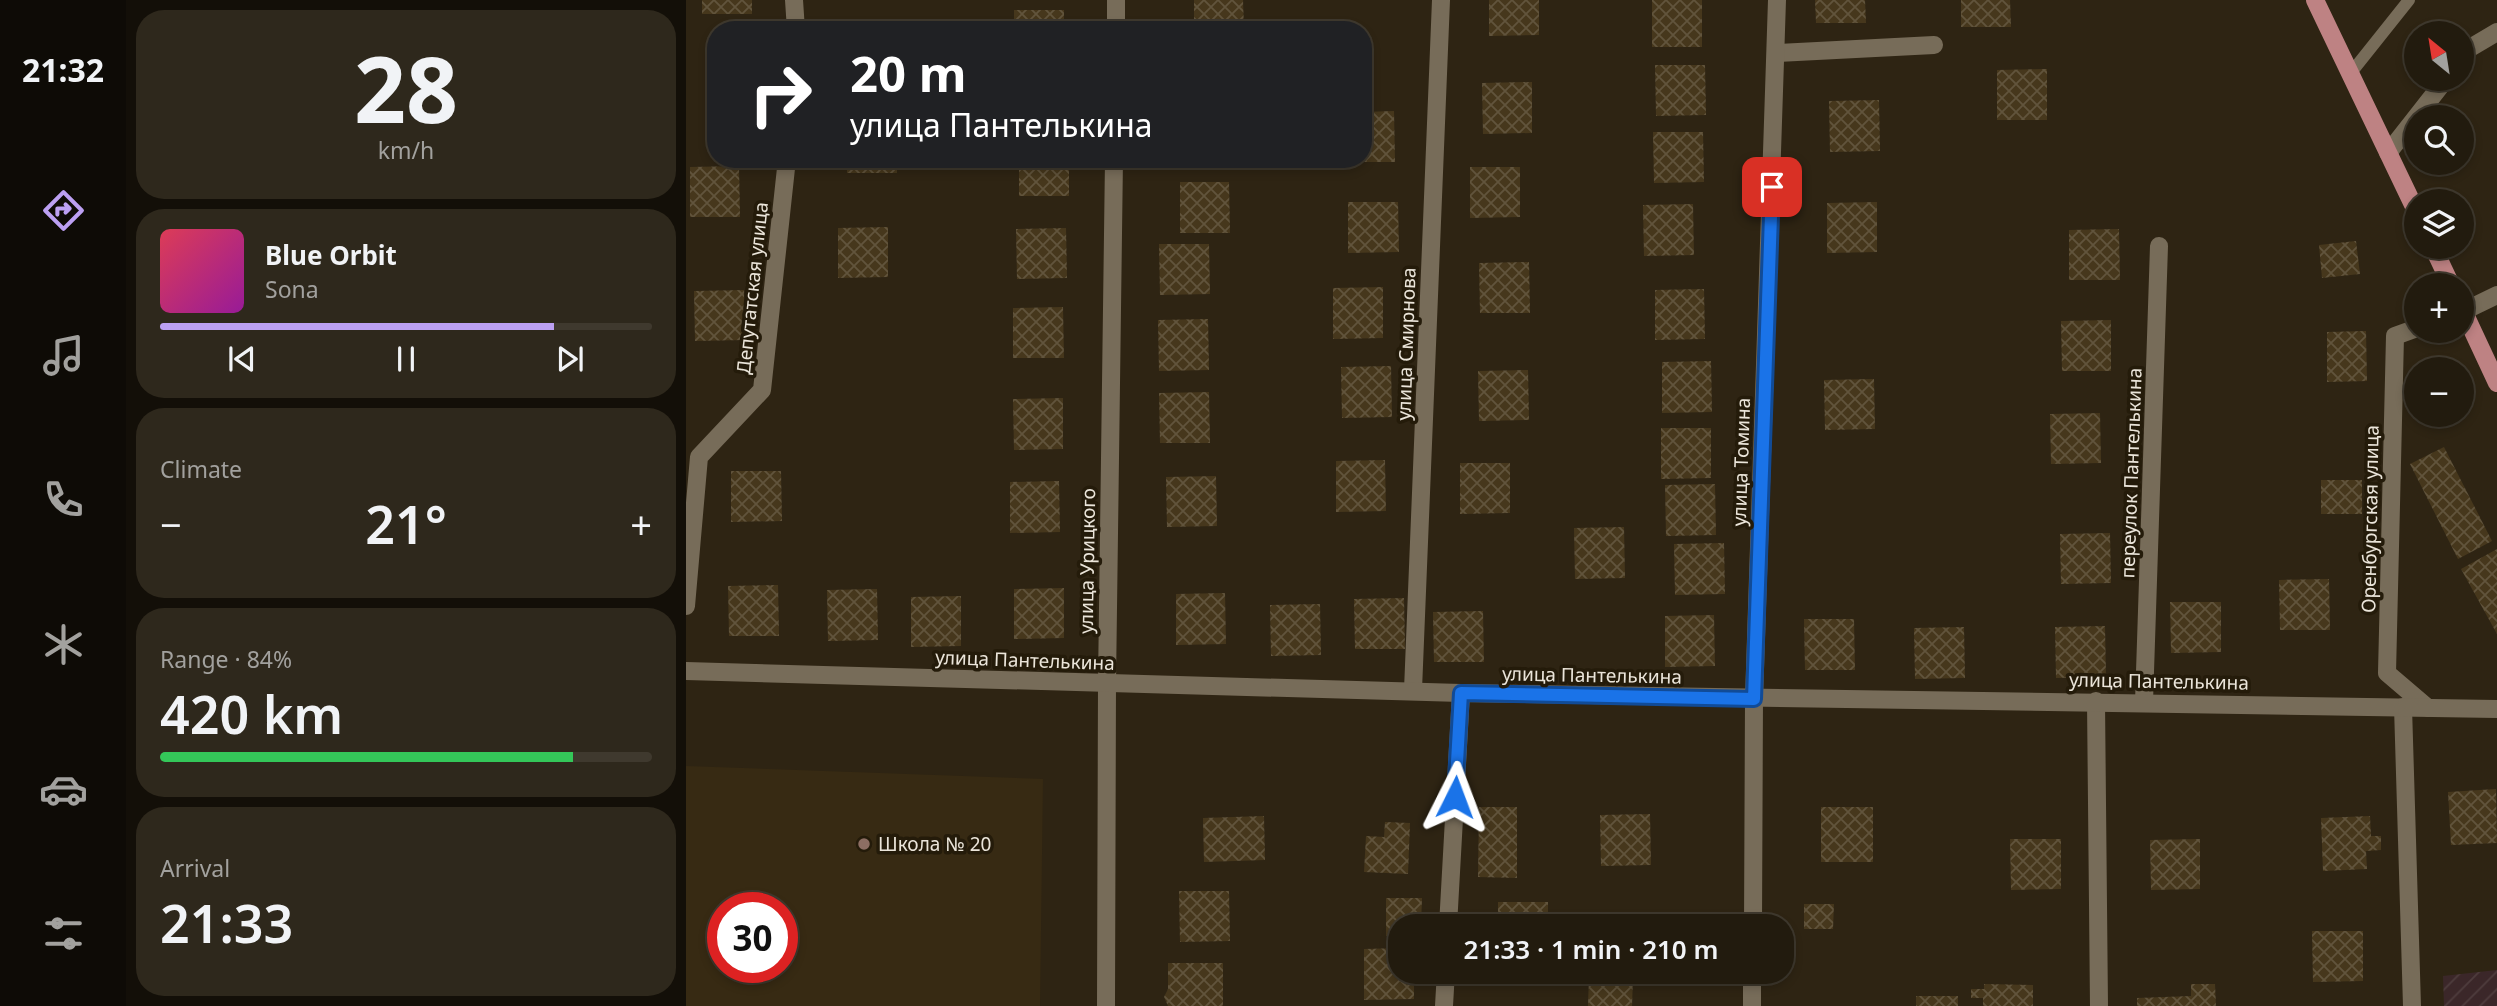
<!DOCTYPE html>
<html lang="en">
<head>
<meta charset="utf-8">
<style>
  :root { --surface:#221b0e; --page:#2e281c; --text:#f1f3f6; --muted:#a2a19e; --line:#3f392e; --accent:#bca0f2 }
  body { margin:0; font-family:"Noto Sans",sans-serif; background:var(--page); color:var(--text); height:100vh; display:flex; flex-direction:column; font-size:26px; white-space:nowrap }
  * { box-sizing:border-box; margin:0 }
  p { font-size:23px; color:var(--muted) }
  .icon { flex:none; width:38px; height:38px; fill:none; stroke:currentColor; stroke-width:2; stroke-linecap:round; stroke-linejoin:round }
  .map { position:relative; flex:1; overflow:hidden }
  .side { display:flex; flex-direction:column; gap:10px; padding:10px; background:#130f08; width:560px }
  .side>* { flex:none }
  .top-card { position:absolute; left:21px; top:21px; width:665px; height:147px; border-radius:28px; box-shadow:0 4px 10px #0003,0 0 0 2px var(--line); background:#202124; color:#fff; overflow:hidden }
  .needle { width:46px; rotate:330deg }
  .controls { position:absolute; left:1718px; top:21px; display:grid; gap:14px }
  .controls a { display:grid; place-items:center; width:70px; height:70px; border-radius:50%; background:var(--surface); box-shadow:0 4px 10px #0003,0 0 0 2px var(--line); font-size:35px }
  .speed { position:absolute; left:21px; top:892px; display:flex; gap:14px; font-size:35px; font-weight:700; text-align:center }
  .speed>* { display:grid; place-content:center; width:91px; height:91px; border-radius:50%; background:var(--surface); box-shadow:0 4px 10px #0003,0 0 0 2px var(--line); line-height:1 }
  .speed .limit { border:10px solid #d22; background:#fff; color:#111 }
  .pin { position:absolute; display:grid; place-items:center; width:60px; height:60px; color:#fff; margin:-30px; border-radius:14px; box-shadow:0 4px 10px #0006 }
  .me { position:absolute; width:77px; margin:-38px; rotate:3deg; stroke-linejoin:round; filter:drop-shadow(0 0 5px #0008) }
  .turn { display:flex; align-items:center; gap:24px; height:147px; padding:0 28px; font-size:32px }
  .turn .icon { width:91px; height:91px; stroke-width:2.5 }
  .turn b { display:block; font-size:49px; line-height:60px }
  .big { font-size:52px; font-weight:600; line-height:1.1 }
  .side .tile { flex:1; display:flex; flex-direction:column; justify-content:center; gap:10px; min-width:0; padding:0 24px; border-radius:28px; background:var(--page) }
  .side .dial { align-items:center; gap:0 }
  .dial b { font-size:91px; line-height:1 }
  .song { display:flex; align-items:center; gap:21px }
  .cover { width:84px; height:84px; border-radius:10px; background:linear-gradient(135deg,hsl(350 70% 55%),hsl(300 70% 35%)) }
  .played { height:7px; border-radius:4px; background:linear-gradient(90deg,var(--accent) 80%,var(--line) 80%) }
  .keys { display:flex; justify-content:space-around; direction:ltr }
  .heat { display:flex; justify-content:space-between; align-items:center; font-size:38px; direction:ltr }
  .charge { height:10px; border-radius:5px; background:linear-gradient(90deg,#34c759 84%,var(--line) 0) }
  .trip { position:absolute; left:702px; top:914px; width:406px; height:70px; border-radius:28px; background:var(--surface); box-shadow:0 4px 10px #0003,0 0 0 2px var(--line); font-weight:600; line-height:70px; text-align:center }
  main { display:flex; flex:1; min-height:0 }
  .menu { display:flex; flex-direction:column; width:126px; justify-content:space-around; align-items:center; background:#0e0b06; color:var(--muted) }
  .menu .icon { width:49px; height:49px }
  .menu .current { color:var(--accent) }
  .menu b { font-size:32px; color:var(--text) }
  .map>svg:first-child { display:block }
  .built { fill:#372a13; fill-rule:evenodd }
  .industrial { fill:url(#industrial-furrows) }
  .building { fill:url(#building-cross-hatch) }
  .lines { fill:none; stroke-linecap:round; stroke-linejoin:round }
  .service { stroke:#776c59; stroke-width:12 }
  .minor { stroke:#776c59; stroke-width:18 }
  .secondary { stroke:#776c59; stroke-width:18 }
  .primary { stroke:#be8283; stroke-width:18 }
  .route-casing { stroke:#114b97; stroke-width:18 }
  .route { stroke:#1a73e8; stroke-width:12 }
  .education-dot { fill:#8d6e63; stroke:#241b0a; stroke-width:2.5 }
  .labels { text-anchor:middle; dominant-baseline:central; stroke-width:7; stroke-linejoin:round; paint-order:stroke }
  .street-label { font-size:19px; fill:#ebe5da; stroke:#241b0a }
  .poi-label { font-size:19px; fill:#ebe5da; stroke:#241b0a; text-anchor:start }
</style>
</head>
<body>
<main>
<nav class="menu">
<b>21:32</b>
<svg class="icon current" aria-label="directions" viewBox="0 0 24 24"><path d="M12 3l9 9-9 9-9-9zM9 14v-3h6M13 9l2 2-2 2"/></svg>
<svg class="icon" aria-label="music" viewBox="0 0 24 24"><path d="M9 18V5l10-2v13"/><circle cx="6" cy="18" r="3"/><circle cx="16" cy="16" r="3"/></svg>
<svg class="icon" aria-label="phone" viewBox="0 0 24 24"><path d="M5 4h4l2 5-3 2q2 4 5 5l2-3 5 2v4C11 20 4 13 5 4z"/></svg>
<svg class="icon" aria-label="climate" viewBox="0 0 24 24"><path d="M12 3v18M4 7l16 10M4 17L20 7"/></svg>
<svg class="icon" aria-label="car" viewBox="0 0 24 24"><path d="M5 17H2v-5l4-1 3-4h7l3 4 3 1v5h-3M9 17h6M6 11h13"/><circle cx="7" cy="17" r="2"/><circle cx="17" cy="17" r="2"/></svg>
<svg class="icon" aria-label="filters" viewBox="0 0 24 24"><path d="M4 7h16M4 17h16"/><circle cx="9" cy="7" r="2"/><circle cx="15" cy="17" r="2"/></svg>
</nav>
<section class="side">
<div class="tile dial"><b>28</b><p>km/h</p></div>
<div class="tile">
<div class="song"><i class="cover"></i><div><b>Blue Orbit</b><p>Sona</p></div></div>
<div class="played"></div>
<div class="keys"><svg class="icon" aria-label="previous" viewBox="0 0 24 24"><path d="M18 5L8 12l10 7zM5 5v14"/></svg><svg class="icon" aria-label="pause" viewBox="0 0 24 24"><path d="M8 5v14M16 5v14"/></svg><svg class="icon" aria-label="next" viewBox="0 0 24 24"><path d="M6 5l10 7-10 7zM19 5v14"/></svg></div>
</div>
<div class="tile"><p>Climate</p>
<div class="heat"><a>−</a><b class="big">21°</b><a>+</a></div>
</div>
<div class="tile"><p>Range · 84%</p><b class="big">420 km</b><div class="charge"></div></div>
<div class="tile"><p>Arrival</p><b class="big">21:33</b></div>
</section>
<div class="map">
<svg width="1811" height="1006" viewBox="0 0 1811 1006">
  <defs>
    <pattern id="industrial-furrows" width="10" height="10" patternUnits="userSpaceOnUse" patternTransform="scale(1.75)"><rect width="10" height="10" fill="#3b2729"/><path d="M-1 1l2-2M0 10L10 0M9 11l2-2" fill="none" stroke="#4e3c3d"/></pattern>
    <pattern id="building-cross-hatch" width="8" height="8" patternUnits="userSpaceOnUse" patternTransform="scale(1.75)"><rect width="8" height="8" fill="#46371c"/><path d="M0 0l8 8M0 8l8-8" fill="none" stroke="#61543c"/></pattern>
  </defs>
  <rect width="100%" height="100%" fill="#2e2413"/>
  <!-- built -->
  <path class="built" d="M 0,766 L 357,779 L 354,1006 L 0,1006 ZM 96,908 L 96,968 L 37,968 L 37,908 Z"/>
  <!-- industrial -->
  <path class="industrial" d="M 1811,970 L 1811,1006 L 1758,1006 L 1757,976 Z"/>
  <!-- building -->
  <g class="building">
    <rect x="16" y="0" width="50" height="14"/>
    <path d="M 508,0 L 557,0 L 558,28 L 508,29 Z"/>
    <path d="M 803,0 L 853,0 L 853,35 L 803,36 Z"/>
    <rect x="966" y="0" width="50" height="47"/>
    <path d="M 1129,0 L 1179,0 L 1180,23 L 1130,23 Z"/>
    <path d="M 1275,0 L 1324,0 L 1325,27 L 1275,27 Z"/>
    <rect x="328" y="10" width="50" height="20"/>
    <rect x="19" y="57" width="11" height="51"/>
    <path d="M 969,65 L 1019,65 L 1020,115 L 970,116 Z"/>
    <path d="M 1361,69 L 1361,120 L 1311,120 L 1311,70 Z"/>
    <path d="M 846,82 L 846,133 L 797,134 L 796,83 Z"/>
    <path d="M 1193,100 L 1194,151 L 1144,152 L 1143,101 Z"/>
    <path d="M 708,111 L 709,162 L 659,162 L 659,159 L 677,159 L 677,112 Z"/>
    <path d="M 967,132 L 1017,132 L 1018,182 L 968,183 Z"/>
    <rect x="161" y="159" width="50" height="14"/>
    <rect x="333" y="159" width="50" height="37"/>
    <path d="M 504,159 L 554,159 L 554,164 L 504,165 Z"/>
    <path d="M 53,166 L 54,217 L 4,217 L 4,167 Z"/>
    <path d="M 784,167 L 834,167 L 834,217 L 784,218 Z"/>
    <path d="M 494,182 L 543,182 L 544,233 L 494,233 Z"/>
    <path d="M 662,202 L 712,202 L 713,252 L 662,253 Z"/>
    <path d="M 1191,202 L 1191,252 L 1141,253 L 1141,203 Z"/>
    <path d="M 1007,204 L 1008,255 L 958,256 L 957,205 Z"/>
    <path d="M 202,227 L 202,277 L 152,278 L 152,228 Z"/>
    <path d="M 380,228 L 381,278 L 331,279 L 330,229 Z"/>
    <path d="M 1433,229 L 1434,280 L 1383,280 L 1383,230 Z"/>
    <path d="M 1670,241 L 1674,274 L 1636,278 L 1633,245 Z"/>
    <path d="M 473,244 L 523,244 L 524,294 L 474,295 Z"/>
    <path d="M 843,262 L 844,313 L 794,313 L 793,263 Z"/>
    <path d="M 697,287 L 697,338 L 647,339 L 647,288 Z"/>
    <path d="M 1018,289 L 1019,339 L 969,340 L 969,290 Z"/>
    <path d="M 58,290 L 59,340 L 9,341 L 8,291 Z"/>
    <path d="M 377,307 L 378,358 L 327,358 L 327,308 Z"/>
    <path d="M 522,319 L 523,370 L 473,371 L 472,320 Z"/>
    <path d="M 1425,320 L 1425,371 L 1376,371 L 1375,321 Z"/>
    <path d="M 1680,331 L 1681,381 L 1641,382 L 1641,332 Z"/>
    <path d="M 1025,361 L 1026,412 L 976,413 L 976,362 Z"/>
    <path d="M 705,366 L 706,417 L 656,418 L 655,367 Z"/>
    <path d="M 842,370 L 843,420 L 793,421 L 792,371 Z"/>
    <path d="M 1188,379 L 1189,429 L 1139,430 L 1138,380 Z"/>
    <path d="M 523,392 L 524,443 L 474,443 L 473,393 Z"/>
    <path d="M 377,398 L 377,449 L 328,450 L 327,399 Z"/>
    <path d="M 1414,413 L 1415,463 L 1365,464 L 1364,414 Z"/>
    <path d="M 975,428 L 1025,428 L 1025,478 L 975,479 Z"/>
    <path d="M 1758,447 L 1806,541 L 1772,559 L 1724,464 Z"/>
    <path d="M 699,460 L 700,511 L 650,512 L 650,461 Z"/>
    <path d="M 774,463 L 824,463 L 824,513 L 774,514 Z"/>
    <path d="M 45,471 L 95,471 L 96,521 L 45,522 Z"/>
    <path d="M 530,476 L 531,526 L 481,527 L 480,477 Z"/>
    <rect x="1635" y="480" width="41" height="34"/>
    <path d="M 373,481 L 374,532 L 324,533 L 324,482 Z"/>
    <path d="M 1029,484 L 1030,535 L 980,536 L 979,485 Z"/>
    <path d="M 938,527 L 939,578 L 889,579 L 888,528 Z"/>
    <path d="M 1424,533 L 1425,583 L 1375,584 L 1374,534 Z"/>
    <path d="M 1038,543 L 1039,594 L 989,595 L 988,544 Z"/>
    <path d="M 1811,549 L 1811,634 L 1775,569 Z"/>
    <path d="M 1643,579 L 1644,630 L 1594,630 L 1593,580 Z"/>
    <path d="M 92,585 L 93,636 L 43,636 L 42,586 Z"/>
    <path d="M 378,588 L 378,638 L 328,639 L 328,589 Z"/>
    <path d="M 191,589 L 192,640 L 142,641 L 141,590 Z"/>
    <path d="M 539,593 L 540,644 L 490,645 L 490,594 Z"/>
    <path d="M 275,596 L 275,646 L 225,647 L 225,597 Z"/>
    <path d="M 718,598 L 719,649 L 669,649 L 668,599 Z"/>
    <path d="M 1484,602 L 1535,602 L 1535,652 L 1485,653 Z"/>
    <path d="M 634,604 L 635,655 L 585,656 L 584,605 Z"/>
    <path d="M 797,611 L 798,662 L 748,662 L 747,612 Z"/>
    <path d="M 1028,615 L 1029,666 L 979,667 L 979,616 Z"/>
    <path d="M 1118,619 L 1168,619 L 1169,670 L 1119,670 Z"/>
    <path d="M 1419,626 L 1420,677 L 1370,678 L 1369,627 Z"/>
    <path d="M 1278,627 L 1279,678 L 1229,679 L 1228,628 Z"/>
    <path d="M 1810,789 L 1811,843 L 1765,845 L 1762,792 Z"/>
    <path d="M 793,807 L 831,807 L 831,878 L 792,877 Z"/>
    <rect x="1135" y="807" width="52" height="55"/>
    <path d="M 964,814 L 965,865 L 915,866 L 914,815 Z"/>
    <path d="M 578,816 L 579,860 L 518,862 L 517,818 Z"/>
    <path d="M 1684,816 L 1685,836 L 1695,836 L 1695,850 L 1680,851 L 1681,869 L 1637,871 L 1635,818 Z"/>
    <path d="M 699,822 L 724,823 L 722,874 L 678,872 L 680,836 L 698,837 Z"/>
    <path d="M 1324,839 L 1375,839 L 1375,889 L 1325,890 Z"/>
    <path d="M 1514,839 L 1514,889 L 1465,890 L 1464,840 Z"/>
    <path d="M 493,891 L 543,891 L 544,941 L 494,942 Z"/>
    <path d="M 700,898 L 736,898 L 735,926 L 714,926 L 714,936 L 700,936 Z"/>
    <rect x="812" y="902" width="50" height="24"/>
    <path d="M 1118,904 L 1148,904 L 1147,929 L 1118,929 Z"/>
    <path d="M 1626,931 L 1677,931 L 1677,981 L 1627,982 Z"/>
    <path d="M 714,948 L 714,971 L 728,971 L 728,999 L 678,1000 L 678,949 Z"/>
    <path d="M 482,963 L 537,963 L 537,1006 L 482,1006 L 478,997 L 482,989 Z"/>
    <path d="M 903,976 L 947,978 L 946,1006 L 902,1006 Z"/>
    <path d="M 1298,984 L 1347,985 L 1347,1006 L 1297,1006 L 1297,998 L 1285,998 L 1285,989 L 1298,989 Z"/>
    <path d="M 1505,984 L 1529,984 L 1530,1006 L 1451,1006 L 1451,998 L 1505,996 Z"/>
    <rect x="1230" y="996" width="42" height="10"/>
  </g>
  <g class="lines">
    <!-- service -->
    <path class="service" d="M 1664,74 L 1723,0"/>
    <!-- minor -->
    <g class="minor">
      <path d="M 108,0 L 110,30"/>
      <path d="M 430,30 L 430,0"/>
      <path d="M 1091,53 L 1248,45"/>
      <path d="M 1776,58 L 1784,48 L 1811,32"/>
      <path d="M 1702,153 L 1760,79"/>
      <path d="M 1776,312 L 1811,295"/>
      <path d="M 1731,328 L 1709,336 L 1701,673 L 1742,708"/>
      <path d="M 0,606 L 13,457 L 76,390 L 101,159"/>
      <path d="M 727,690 L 755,0"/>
      <path d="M 1410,701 L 1413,1006"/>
      <path d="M 1458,702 L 1473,246"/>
      <path d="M 1717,707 L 1726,1006"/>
      <path d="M 762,926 L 775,693"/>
      <path d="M 1067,926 L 1068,699 L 1091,0"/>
      <path d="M 420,1006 L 421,683 L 428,159"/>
      <path d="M 758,1006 L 760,971"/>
      <path d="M 1066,1006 L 1066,971"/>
    </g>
    <!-- secondary -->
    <path class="secondary" d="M 0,671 L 775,693 L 1811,709"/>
    <!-- primary -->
    <g class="primary">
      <path d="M 1629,0 L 1731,213"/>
      <path d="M 1747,247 L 1765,285"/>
      <path d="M 1776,308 L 1811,383"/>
    </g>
  </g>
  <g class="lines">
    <!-- route casing -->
    <g class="route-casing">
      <path id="route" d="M 769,797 L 775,693 L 1068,699 L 1086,187"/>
    </g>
    <!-- route -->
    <use href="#route" class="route"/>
  </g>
  <!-- markers -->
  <circle class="education-dot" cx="178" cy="844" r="7"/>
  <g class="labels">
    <!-- street labels -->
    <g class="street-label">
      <text transform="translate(66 288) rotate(-84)">Депутатская улица</text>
      <text transform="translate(720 344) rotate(-88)">улица Смирнова</text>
      <text transform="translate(1055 462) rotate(-88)">улица Томина</text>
      <text transform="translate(1445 473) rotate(-88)">переулок Пантелькина</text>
      <text transform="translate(1684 519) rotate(-89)">Оренбургская улица</text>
      <text transform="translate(401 561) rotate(-89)">улица Урицкого</text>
      <text transform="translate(339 660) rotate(2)">улица Пантелькина</text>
      <text transform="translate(906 675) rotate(1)">улица Пантелькина</text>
      <text transform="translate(1473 681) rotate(1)">улица Пантелькина</text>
    </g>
    <!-- poi labels -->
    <g class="poi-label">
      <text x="192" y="844">Школа № 20</text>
    </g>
  </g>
</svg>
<div class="controls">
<a><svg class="needle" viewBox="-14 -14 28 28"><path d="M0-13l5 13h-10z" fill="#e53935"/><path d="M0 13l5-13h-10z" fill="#a2a19e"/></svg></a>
<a><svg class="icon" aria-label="search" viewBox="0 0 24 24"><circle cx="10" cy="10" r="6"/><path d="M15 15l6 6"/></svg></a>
<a><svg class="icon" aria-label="layers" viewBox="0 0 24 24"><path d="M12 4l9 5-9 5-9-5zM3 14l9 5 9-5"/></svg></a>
<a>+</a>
<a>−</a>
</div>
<div class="speed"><div class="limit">30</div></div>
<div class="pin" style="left:1086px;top:187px;background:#d93025"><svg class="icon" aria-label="arrive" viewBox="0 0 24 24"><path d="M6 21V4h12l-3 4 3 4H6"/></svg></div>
<svg class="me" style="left:769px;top:797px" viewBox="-20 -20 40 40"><path d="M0-17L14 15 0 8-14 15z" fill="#1a73e8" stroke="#fff" stroke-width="4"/></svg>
<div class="trip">21:33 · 1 min · 210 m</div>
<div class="top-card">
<div class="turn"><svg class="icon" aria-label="right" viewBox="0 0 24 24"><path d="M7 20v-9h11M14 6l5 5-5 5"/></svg><div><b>20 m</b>улица Пантелькина</div></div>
</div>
</div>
</main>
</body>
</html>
